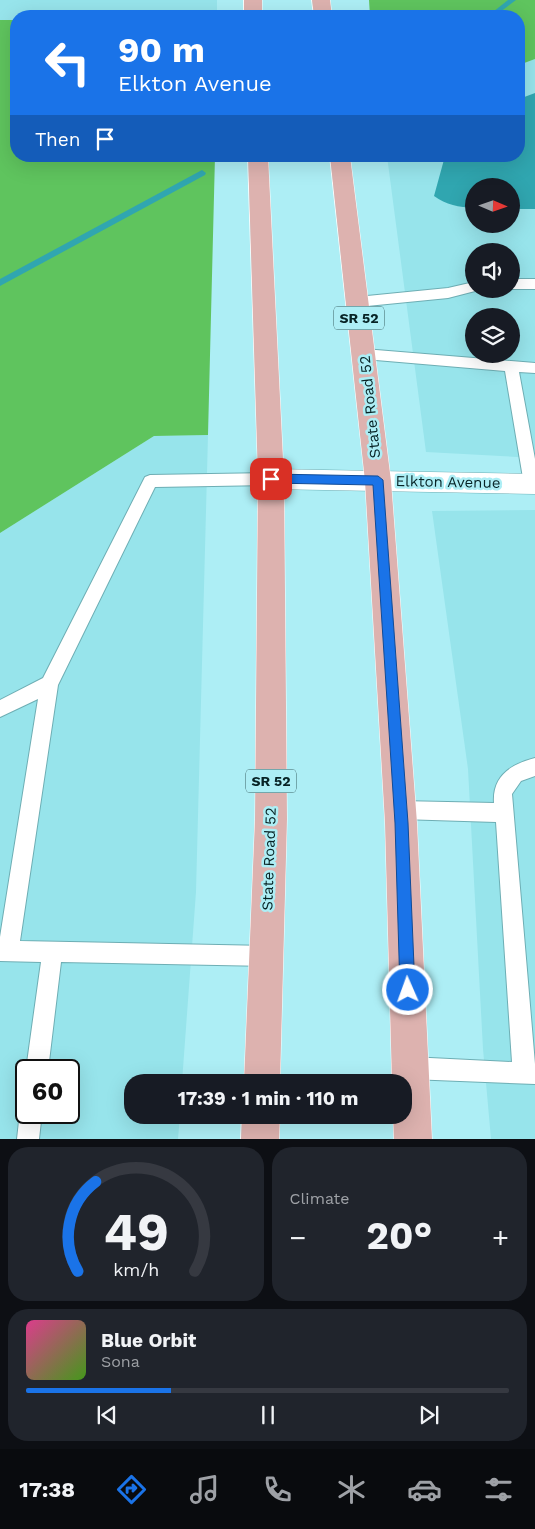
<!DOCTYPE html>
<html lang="en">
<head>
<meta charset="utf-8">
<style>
  :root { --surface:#171b24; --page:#20242c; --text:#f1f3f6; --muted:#9ea1a6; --line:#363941; --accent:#1a73e8 }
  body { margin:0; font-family:"Work Sans",sans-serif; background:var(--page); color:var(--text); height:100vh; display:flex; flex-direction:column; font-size:19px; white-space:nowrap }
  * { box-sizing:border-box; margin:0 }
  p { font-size:16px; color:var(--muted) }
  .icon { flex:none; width:28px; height:28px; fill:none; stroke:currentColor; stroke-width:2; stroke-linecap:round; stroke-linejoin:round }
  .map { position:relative; height:1139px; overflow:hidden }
  .side { display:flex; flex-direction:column; gap:8px; padding:8px; background:#0d0f14; flex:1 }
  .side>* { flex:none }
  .banner { position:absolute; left:10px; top:10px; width:515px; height:152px; border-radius:20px; box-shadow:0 5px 20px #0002; background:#1a73e8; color:#fff; overflow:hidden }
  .needle { width:32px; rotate:92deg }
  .buttons { position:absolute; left:465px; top:178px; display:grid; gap:10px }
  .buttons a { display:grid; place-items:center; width:55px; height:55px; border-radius:50%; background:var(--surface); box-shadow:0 5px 20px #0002; font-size:25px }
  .speed { position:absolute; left:15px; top:1059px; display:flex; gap:10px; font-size:25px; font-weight:700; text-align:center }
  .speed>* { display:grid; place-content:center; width:65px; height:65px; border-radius:50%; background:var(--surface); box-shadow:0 5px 20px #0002; line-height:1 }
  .speed .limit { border:2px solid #111; border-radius:8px; background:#fff; color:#111 }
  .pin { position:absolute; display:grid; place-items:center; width:42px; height:42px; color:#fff; margin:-21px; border-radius:10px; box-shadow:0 2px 8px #0006 }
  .me { position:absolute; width:55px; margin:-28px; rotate:358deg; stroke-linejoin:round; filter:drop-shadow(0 0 4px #0008) }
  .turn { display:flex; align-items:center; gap:18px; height:105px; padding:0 25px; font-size:22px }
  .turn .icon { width:65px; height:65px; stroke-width:2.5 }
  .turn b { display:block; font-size:35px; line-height:42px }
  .then { display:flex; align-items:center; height:48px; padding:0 25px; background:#0003; gap:10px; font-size:19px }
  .big { font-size:38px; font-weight:700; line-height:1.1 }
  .side .tile { flex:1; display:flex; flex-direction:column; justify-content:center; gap:8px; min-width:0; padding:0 18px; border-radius:20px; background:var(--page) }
  .side .dial { align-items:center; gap:0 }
  .dial svg { height:130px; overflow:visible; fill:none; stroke:var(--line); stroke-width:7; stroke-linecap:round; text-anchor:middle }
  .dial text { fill:var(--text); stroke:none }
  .song { display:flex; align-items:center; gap:15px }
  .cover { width:60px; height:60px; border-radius:8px; background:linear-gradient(135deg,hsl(330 70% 55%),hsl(100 70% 35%)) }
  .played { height:5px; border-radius:2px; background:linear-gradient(90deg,var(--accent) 30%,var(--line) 30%) }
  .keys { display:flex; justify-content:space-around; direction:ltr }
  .heat { display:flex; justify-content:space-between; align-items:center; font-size:28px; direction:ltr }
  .side .tiles { flex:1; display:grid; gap:8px; grid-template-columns:1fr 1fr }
  .tile:last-child { grid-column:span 2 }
  .trip { position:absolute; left:124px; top:1074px; width:288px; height:50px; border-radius:20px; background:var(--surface); box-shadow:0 5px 20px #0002; font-weight:700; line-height:50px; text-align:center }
  .menu { display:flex; height:80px; justify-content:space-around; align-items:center; background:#090b0e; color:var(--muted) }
  .menu .icon { width:35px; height:35px }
  .menu .on { color:var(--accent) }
  .menu b { font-size:22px; color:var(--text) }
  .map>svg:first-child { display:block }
  .built { fill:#97e4eb; fill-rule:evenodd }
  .forest { fill:#5fc45e }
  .water { fill:#30a6b0 }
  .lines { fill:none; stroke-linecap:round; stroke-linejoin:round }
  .stream { fill:#30a6b0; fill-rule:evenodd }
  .lane-casing { stroke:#6eaeb4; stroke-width:2 }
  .street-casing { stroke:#6eaeb4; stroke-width:1 }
  .primary-casing { stroke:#fff; stroke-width:1 }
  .lane { fill:#fff; fill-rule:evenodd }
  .street { fill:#fff; fill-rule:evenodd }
  .primary { fill:#ddb2af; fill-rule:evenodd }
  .route { fill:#1a73e8; stroke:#114b97 }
  .labels { text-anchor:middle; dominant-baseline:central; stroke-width:5; stroke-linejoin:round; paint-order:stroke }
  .shield { fill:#adeef5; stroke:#396063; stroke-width:1 }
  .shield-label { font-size:14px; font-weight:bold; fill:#072325 }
  .street-label { font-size:15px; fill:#072325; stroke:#adeef5 }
</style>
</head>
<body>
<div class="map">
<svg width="535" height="1139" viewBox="0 0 535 1139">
  <rect width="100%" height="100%" fill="#adeef5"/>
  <!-- built -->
  <g class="built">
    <path d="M 0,0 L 217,0 L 217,16 L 16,16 L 16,20 L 0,20 Z"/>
    <path d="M 535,59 L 535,458 L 426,452 L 387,156 L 519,156 L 519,65 ZM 474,186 L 511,186 L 511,224 L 474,224 ZM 474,251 L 511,251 L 511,289 L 474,289 ZM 474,316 L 511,316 L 511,354 L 474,354 Z"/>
    <path d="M 208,435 L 196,892 L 182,1082 L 132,1082 L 132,1115 L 180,1115 L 178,1139 L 0,1139 L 0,533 L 154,436 ZM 26,1070 L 69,1070 L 69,1112 L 26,1112 Z"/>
    <path d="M 535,510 L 535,1139 L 491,1139 L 483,1049 L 468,769 L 432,511 Z"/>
  </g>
  <!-- forest -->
  <g class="forest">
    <path d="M 369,0 L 535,0 L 535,59 L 519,65 L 519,16 L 370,16 Z"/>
    <path d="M 0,20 L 16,20 L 16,85 L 11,104 L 16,105 L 16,156 L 215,156 L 208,435 L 154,436 L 0,533 Z"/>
  </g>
  <!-- water -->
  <path class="water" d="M 535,93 L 535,209 L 511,209 L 511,186 L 474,186 L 474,208 C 459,207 446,205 434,196 L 445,156 L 519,156 L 519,99 Z"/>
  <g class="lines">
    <!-- stream -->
    <g class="stream">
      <path d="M 508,0 L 516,0 L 495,16 L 488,16 Z"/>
      <path d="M 202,170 L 206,173 L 205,175 L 0,286 L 0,279 Z"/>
    </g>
    <!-- lane casing -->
    <g class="lane-casing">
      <g id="lane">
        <rect x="511" y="279" width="24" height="10"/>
        <path d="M 474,282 L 474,289 L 480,289 L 479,290 L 448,298 L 357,307 L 352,305 L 350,302 L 352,299 L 357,297 L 448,288 Z"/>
        <path d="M 364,349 L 535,363 L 535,373 L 519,372 L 535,459 L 535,489 L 527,488 L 524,484 L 505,371 L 364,359 L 359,358 L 357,354 L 359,350 Z"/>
        <path d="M 271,473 L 276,475 L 279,479 L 276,483 L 271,485 L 155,487 L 58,685 L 20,941 L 266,946 L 273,949 L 276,956 L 273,963 L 266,966 L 61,962 L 48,1070 L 26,1070 L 41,962 L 0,961 L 0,937 L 38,699 L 0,717 L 0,700 L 43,678 L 145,477 L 150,475 Z"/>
        <path d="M 535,758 L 535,776 L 521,781 L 512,794 L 535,1064 L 535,1084 L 410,1079 L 402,1076 L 399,1068 L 402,1060 L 410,1057 L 512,1062 L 496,822 L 400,819 L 393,817 L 391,810 L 393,803 L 400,801 L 494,803 C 492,776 511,764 535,758 Z"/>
        <path d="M 26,1103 L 26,1112 L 42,1112 L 39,1139 L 17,1139 L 20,1112 L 23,1104 Z"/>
      </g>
    </g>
    <!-- street casing -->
    <g class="street-casing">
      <path id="street" d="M 271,469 L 535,474 L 535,494 L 271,489 L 262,486 L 258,479 L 262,472 Z"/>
    </g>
    <!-- primary casing -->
    <g class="primary-casing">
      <g id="primary">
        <rect x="244" y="0" width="18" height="16"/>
        <path d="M 312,0 L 330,0 L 332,16 L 314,16 Z"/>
        <path d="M 248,156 L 268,156 L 284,479 L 287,819 L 280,1082 L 244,1082 L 255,819 L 258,479 Z"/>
        <path d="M 330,156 L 350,156 L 391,481 L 417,823 L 432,1139 L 394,1139 L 393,1115 L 402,1115 L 402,1082 L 392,1082 L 385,823 L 365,481 Z"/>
        <path d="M 242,1115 L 280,1115 L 279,1139 L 241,1139 Z"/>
      </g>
    </g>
    <!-- lane -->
    <use href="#lane" class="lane"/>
    <!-- street -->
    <use href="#street" class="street"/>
    <!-- primary -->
    <use href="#primary" class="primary"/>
  </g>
  <!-- route -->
  <path class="route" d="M 271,474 L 378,476 L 383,480 L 408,823 L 415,990 L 413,995 L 408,997 L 402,995 L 400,990 L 395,823 L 373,485 L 271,483 L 266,479 Z"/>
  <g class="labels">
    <!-- shield labels -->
    <g class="shield">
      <rect x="334" y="306.5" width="50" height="23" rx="4"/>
      <rect x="246" y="769.5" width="50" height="23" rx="4"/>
    </g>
    <g class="shield-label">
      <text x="359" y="318">SR 52</text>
      <text x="271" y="781">SR 52</text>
    </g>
    <!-- street labels -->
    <g class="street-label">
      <text transform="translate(370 407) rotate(-96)">State Road 52</text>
      <text transform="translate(448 482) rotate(1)">Elkton Avenue</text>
      <text transform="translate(269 859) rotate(-88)">State Road 52</text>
    </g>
  </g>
</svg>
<div class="buttons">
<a><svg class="needle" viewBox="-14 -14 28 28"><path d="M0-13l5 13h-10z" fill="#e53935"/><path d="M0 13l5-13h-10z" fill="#9ea1a6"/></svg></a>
<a><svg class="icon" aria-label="sound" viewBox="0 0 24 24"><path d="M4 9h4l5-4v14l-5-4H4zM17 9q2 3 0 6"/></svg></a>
<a><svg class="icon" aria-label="layers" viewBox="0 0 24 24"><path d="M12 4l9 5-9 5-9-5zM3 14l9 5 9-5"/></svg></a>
</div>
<div class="speed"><div class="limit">60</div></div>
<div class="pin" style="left:271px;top:479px;background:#d93025"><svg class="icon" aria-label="arrive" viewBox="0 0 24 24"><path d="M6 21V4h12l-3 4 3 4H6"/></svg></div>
<svg class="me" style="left:408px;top:990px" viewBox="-20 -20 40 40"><circle r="17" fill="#1a73e8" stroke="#fff" stroke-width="3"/><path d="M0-11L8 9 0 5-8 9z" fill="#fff"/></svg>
<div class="trip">17:39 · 1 min · 110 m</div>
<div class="banner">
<div class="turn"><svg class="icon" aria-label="left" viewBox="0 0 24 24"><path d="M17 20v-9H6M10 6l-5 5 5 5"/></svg><div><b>90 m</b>Elkton Avenue</div></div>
<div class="then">Then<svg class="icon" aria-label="arrive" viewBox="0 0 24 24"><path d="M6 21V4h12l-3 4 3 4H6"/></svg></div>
</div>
</div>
<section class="side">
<div class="tiles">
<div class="tile dial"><svg viewBox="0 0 100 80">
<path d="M14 69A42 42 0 1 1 86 69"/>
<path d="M14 69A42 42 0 0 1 25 14" stroke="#1a73e8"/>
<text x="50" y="56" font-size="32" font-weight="700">49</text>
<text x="50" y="72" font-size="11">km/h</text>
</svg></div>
<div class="tile"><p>Climate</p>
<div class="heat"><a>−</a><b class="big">20°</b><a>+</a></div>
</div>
<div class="tile">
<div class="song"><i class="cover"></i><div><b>Blue Orbit</b><p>Sona</p></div></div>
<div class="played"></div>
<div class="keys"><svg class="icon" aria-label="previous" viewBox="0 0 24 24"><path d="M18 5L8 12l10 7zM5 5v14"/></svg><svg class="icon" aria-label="pause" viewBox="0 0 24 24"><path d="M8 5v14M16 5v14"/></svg><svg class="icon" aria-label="next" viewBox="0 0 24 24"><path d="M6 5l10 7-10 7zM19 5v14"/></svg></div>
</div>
</div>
</section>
<nav class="menu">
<b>17:38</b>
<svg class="icon on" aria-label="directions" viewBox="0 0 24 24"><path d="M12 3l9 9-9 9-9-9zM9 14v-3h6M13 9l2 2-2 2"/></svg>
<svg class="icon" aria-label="music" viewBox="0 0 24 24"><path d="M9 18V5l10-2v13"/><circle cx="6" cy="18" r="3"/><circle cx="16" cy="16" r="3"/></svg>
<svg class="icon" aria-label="phone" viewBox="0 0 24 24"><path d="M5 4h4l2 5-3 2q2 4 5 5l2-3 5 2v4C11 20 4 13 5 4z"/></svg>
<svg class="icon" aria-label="climate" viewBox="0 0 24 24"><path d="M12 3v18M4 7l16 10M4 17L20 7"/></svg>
<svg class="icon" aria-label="car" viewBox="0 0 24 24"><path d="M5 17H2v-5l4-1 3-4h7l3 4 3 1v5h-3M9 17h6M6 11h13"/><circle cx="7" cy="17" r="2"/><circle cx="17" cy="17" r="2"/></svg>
<svg class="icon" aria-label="filters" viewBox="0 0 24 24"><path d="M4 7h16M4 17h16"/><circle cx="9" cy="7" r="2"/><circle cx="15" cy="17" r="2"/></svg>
</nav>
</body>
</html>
